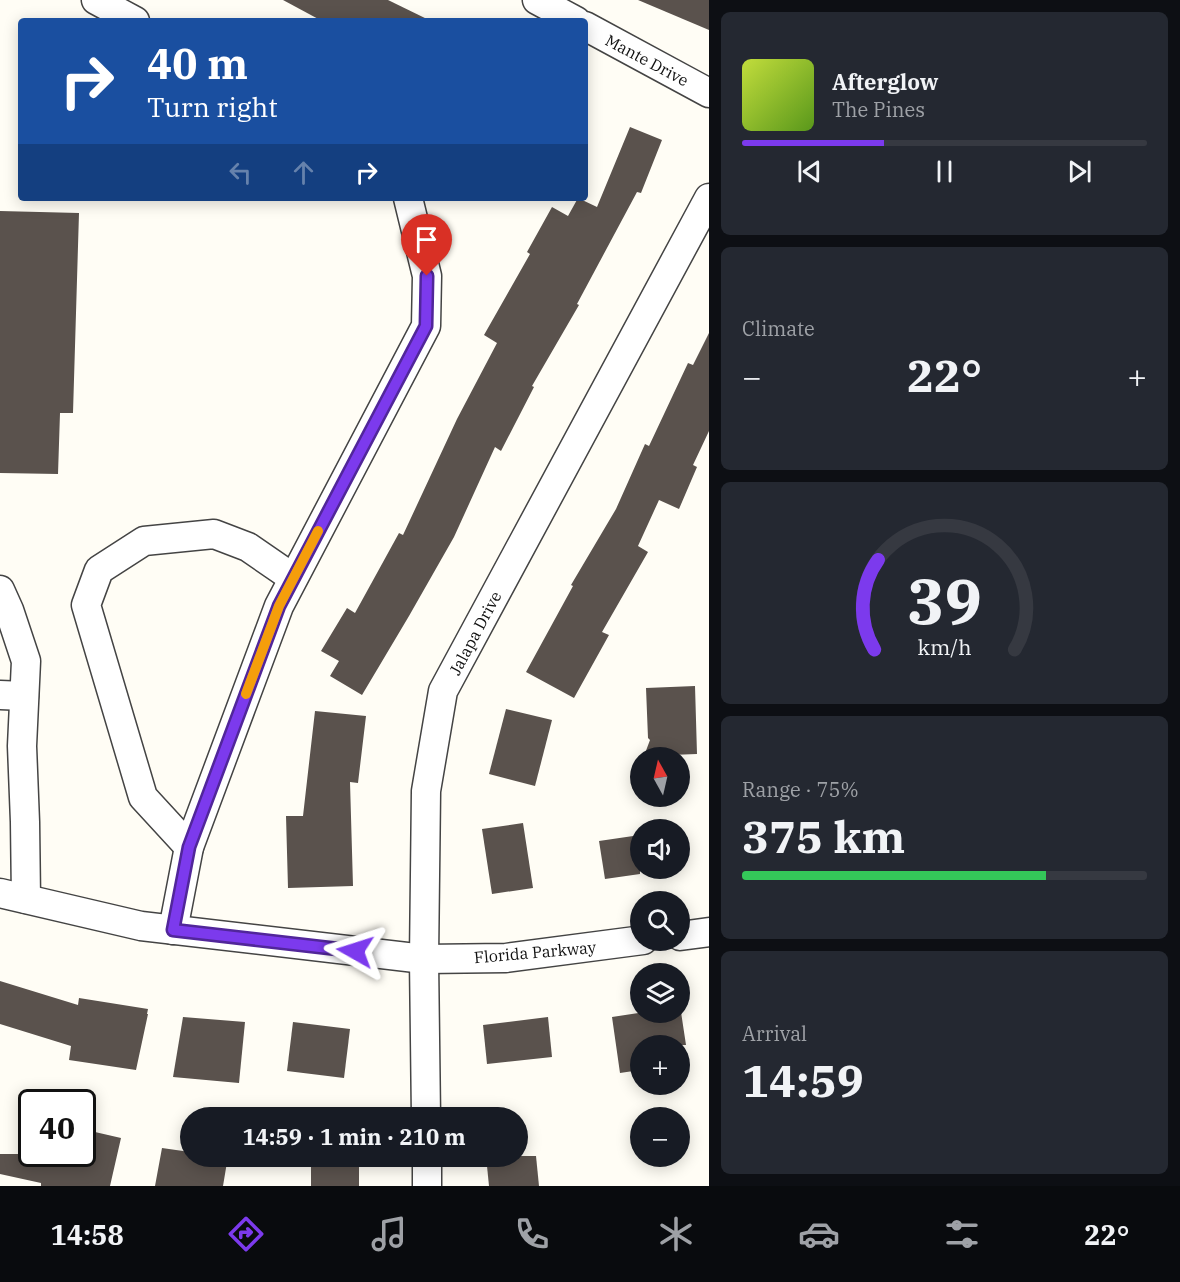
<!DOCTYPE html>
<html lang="en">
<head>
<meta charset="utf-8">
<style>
  :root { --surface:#171b24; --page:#242831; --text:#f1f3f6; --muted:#9ea1a6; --line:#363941; --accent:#7c3aed }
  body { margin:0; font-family:"IBM Plex Serif",serif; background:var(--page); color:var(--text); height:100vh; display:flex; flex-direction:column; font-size:22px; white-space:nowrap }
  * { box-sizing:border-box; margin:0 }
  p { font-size:20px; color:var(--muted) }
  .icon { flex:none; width:33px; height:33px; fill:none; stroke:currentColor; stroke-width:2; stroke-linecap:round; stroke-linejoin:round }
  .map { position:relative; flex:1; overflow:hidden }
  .side { display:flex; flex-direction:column; gap:12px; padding:12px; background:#0d0f14; width:471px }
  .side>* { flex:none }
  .guide { position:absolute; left:18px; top:18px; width:570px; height:183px; border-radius:6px; box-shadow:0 3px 15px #0003; background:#1a4fa0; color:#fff; overflow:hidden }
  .needle { width:39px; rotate:352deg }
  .fabs { position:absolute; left:630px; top:747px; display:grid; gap:12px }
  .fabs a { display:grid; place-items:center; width:60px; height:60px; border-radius:50%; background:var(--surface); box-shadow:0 3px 15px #0003; font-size:30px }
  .speed { position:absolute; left:18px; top:1089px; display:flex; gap:12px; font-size:30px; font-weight:700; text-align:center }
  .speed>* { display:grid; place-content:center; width:78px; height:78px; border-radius:50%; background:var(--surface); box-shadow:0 3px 15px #0003; line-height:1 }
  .speed .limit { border:3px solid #111; border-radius:9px; background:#fff; color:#111 }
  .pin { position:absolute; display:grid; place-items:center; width:51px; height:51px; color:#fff; margin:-62px -26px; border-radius:50% 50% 50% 0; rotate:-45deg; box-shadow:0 0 6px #0007 }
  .pin .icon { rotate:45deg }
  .me { position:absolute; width:66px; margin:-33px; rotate:276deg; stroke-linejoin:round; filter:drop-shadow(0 0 4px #0008) }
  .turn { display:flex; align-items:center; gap:21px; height:126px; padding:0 30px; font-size:27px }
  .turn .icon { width:78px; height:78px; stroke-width:2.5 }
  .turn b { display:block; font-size:42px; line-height:51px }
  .lanes { display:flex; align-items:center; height:57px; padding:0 30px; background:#0003; justify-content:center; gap:30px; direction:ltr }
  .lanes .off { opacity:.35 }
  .big { font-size:45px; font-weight:700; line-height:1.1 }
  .side .card { flex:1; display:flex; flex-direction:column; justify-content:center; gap:9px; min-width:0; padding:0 21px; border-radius:9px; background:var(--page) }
  .side .dial { align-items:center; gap:0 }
  .dial svg { height:156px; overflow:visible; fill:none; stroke:var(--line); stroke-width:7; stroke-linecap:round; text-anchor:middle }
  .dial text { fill:var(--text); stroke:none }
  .song { display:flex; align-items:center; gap:18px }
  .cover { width:72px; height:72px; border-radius:9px; background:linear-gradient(135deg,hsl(70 70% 55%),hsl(90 70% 35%)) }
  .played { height:6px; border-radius:3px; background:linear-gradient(90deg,var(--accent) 35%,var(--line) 35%) }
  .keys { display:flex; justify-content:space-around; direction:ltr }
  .heat { display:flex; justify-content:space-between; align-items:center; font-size:33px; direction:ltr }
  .charge { height:9px; border-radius:4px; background:linear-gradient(90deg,#34c759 75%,var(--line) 0) }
  .trip { position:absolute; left:180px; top:1107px; width:348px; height:60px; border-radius:30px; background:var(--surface); box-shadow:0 3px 15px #0003; font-weight:700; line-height:60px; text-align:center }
  .menu { display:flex; height:96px; justify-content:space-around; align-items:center; background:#090b0e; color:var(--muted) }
  .menu .icon { width:42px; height:42px }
  .menu .selected { color:var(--accent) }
  .menu b { font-size:27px; color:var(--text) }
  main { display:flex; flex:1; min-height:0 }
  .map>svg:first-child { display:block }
  .building { fill:#5a524d }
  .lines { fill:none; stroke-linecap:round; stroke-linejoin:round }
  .minor-casing { stroke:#444; stroke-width:31 }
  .minor { stroke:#fff; stroke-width:28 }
  .route-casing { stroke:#51269a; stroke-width:15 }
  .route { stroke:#7c3aed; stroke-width:10 }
  .slow { stroke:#f59e0b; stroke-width:10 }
  .labels { text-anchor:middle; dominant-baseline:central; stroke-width:6; stroke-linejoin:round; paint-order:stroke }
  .street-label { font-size:16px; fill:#111; stroke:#fff }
</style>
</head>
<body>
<main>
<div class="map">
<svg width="709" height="1186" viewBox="0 0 709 1186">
  <rect width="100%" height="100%" fill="#fffdf5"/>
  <!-- building -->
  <g class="building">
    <path d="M 283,0 L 388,0 L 431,21 L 322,21 Z"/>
    <path d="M 638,0 L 709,0 L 709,30 Z"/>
    <path d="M 630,127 L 662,140 L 641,193 L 637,192 L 577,304 L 579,305 L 532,386 L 534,387 L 501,451 L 495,447 L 454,537 L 409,616 L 362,695 L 330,676 L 339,661 L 321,651 L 347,608 L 355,613 L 399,533 L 403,535 L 457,419 L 497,343 L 484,335 L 530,254 L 527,252 L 552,207 L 568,216 L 578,198 L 597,207 Z"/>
    <path d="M 0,211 L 79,213 L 73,413 L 60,413 L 58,474 L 0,473 Z"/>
    <path d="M 709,333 L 709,431 L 693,465 L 697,467 L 679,509 L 659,500 L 638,546 L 648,552 L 602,632 L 609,635 L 574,698 L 526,672 L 573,586 L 571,585 L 616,509 L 645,444 L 649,446 L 688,363 L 693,365 Z"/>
    <path d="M 695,686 L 697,754 L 644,756 L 650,740 L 648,738 L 646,688 Z"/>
    <path d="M 506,709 L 552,720 L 535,786 L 489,774 Z"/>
    <path d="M 315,711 L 366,716 L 358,783 L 350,782 L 353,886 L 288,888 L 286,816 L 303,816 Z"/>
    <path d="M 523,823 L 533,888 L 492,894 L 482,829 Z"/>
    <path d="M 640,835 L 640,874 L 605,879 L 599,841 Z"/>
    <path d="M 0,981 L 78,1005 L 79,998 L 148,1009 L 147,1014 L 148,1014 L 136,1070 L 69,1060 L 71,1046 L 0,1024 Z"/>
    <path d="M 645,1012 L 681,1012 L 686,1045 L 640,1046 L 640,1070 L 620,1073 L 612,1017 Z"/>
    <path d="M 183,1017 L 245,1022 L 239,1083 L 173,1077 Z"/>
    <path d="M 548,1017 L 552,1057 L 487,1064 L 483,1025 Z"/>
    <path d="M 293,1022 L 350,1029 L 344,1078 L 287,1071 Z"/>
    <path d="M 82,1129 L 121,1138 L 110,1186 L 41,1186 L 41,1183 L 0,1174 L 0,1154 L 82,1154 Z"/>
    <path d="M 162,1148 L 190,1152 L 190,1156 L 228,1156 L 223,1186 L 155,1186 Z"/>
    <path d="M 320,1156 L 359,1156 L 359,1186 L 311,1186 L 311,1163 L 320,1163 Z"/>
    <path d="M 486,1156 L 536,1156 L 539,1186 L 489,1186 Z"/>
  </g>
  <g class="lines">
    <!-- minor casing -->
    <g class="minor-casing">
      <g id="minor">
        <path d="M 96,0 L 135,21"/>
        <path d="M 537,0 L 576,21"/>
        <path d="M 585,26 L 709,93"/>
        <path d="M 0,590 L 9,610 L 26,661 L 22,746 L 25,822 L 26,899"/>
        <path d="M 0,695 L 24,696"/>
        <path d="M 189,847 L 143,797 L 86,605 L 99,570 L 144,541 L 214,534 L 248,547 L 293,578"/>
        <path d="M 0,893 L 141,926 L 424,959 L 506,958 L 643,940"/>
        <path d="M 173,930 L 189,847 L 279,606 L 426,326 L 427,276 L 408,198"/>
        <path d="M 680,936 L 709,932"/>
        <path d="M 426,1118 L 424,959 L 426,791 L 443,691 L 709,198"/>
        <path d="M 427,1156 L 427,1186"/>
      </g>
    </g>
    <!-- minor -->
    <use href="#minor" class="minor"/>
  </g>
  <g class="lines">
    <!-- route casing -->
    <g class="route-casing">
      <path id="route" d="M 355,951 L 173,930 L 189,847 L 279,606 L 426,326 L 427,276"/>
    </g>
    <!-- route -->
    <use href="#route" class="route"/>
    <!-- slow -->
    <path class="slow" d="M 246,694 L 279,606 L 318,531"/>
  </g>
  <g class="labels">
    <!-- street labels -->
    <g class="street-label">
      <text transform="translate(647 60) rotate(28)">Mante Drive</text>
      <text transform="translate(475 633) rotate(-62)">Jalapa Drive</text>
      <text transform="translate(535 952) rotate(-5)">Florida Parkway</text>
    </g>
  </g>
</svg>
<div class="fabs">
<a><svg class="needle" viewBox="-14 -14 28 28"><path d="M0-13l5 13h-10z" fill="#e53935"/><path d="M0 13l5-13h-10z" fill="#9ea1a6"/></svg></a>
<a><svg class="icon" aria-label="sound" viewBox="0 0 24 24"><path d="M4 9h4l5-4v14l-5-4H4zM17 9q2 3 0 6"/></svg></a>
<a><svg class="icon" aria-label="search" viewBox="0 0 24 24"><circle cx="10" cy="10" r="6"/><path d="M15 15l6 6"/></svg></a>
<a><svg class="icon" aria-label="layers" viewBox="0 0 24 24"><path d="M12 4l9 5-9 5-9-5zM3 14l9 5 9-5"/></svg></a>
<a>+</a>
<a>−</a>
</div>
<div class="speed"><div class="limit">40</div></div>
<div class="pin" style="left:427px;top:276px;background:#d93025"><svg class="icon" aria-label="arrive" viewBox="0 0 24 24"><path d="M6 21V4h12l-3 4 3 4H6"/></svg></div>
<svg class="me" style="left:355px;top:951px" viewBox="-20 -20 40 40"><path d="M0-17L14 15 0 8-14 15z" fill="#7c3aed" stroke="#fff" stroke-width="4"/></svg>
<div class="trip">14:59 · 1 min · 210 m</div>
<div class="guide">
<div class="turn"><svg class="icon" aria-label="right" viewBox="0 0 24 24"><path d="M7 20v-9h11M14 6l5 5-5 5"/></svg><div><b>40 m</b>Turn right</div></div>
<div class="lanes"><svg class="icon off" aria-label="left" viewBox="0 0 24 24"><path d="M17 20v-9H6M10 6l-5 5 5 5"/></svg><svg class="icon off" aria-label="ahead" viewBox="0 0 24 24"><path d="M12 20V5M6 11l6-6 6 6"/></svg><svg class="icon" aria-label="right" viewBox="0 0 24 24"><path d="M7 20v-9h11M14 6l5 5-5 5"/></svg></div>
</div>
</div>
<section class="side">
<div class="card">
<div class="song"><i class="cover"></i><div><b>Afterglow</b><p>The Pines</p></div></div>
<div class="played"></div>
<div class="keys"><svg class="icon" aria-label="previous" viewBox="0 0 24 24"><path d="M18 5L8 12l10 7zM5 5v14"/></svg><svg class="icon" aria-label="pause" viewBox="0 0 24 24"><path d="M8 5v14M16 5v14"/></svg><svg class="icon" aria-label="next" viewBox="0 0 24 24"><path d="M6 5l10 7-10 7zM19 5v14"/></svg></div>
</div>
<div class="card"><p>Climate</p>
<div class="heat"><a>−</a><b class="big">22°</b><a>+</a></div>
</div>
<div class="card dial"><svg viewBox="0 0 100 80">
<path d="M14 69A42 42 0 1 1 86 69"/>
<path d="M14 69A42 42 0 0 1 16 23" stroke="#7c3aed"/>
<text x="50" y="56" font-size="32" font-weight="700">39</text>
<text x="50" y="72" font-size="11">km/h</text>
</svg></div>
<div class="card"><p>Range · 75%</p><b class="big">375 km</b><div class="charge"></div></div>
<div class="card"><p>Arrival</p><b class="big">14:59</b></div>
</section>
</main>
<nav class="menu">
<b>14:58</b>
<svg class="icon selected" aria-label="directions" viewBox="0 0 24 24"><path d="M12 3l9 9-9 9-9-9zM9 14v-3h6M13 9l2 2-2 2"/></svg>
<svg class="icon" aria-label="music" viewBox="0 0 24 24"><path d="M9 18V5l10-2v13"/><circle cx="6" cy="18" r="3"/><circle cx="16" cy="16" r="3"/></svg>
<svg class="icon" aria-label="phone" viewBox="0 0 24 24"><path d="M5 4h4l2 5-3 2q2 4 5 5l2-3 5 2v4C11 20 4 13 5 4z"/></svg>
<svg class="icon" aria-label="climate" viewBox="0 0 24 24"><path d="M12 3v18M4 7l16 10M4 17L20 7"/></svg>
<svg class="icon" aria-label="car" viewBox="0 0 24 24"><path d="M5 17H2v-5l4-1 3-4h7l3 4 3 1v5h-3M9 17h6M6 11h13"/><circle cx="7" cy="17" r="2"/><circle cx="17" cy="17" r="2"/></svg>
<svg class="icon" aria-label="filters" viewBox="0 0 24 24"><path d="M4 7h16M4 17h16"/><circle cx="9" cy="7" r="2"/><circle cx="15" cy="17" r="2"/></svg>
<b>22°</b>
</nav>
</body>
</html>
